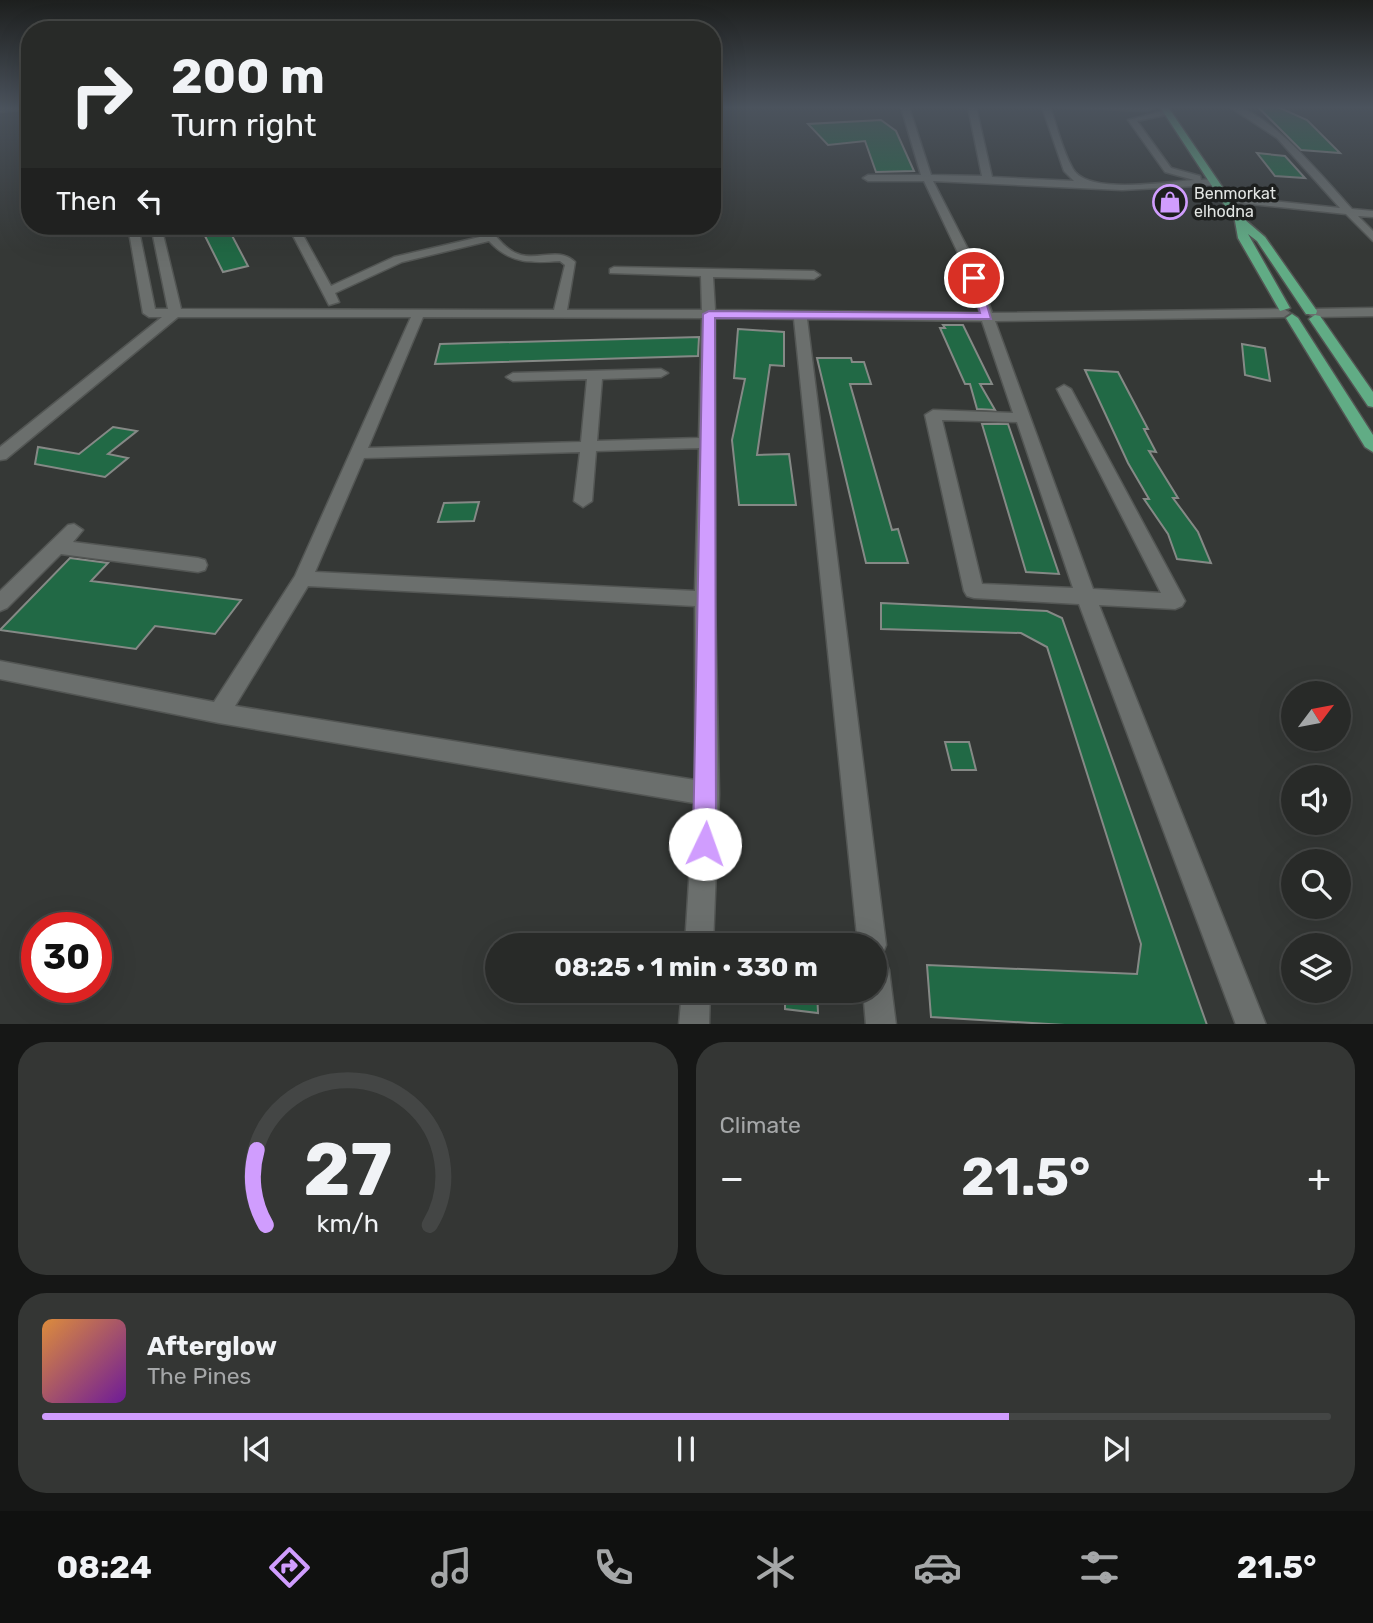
<!DOCTYPE html>
<html lang="en">
<head>
<meta charset="utf-8">
<style>
  :root { --surface:#282a28; --page:#343634; --text:#f1f3f6; --muted:#a5a7a8; --line:#444645; --accent:#d09dfe }
  body { margin:0; font-family:Rubik,sans-serif; background:var(--page); color:var(--text); height:100vh; display:flex; flex-direction:column; font-size:26px; white-space:nowrap }
  * { box-sizing:border-box; margin:0 }
  p { font-size:23px; color:var(--muted) }
  .icon { flex:none; width:38px; height:38px; fill:none; stroke:currentColor; stroke-width:2; stroke-linecap:round; stroke-linejoin:round }
  .map { position:relative; height:1024px; overflow:hidden }
  .sheet { display:flex; flex-direction:column; gap:18px; padding:18px; background:#161716; flex:1 }
  .sheet>* { flex:none }
  .hud { position:absolute; left:21px; top:21px; width:700px; height:214px; border-radius:28px; box-shadow:0 7px 28px #0002,0 0 0 2px var(--line); background:#282a28; color:var(--text); overflow:hidden }
  .needle { width:46px; rotate:58deg }
  .buttons { position:absolute; left:1281px; top:681px; display:grid; gap:14px }
  .buttons a { display:grid; place-items:center; width:70px; height:70px; border-radius:50%; background:var(--surface); box-shadow:0 7px 28px #0002,0 0 0 2px var(--line); font-size:35px }
  .speed { position:absolute; left:21px; top:912px; display:flex; gap:14px; font-size:35px; font-weight:700; text-align:center }
  .speed>* { display:grid; place-content:center; width:91px; height:91px; border-radius:50%; background:var(--surface); box-shadow:0 7px 28px #0002,0 0 0 2px var(--line); line-height:1 }
  .speed .limit { border:10px solid #d22; background:#fff; color:#111 }
  .pin { position:absolute; display:grid; place-items:center; width:60px; height:60px; color:#fff; margin:-30px; border:4px solid #fff; border-radius:50%; box-shadow:0 2px 7px #0007 }
  .me { position:absolute; width:77px; margin:-38px; rotate:3deg; stroke-linejoin:round; filter:drop-shadow(0 0 5px #0008) }
  .turn { display:flex; align-items:center; gap:24px; height:147px; padding:0 35px; font-size:32px }
  .turn .icon { width:91px; height:91px; stroke-width:2.5 }
  .turn b { display:block; font-size:49px; line-height:60px }
  .then { display:flex; align-items:center; height:66px; padding:0 35px; background:#0003; gap:14px; font-size:26px }
  .big { font-size:52px; font-weight:700; line-height:1.1 }
  .sheet .widget { flex:1; display:flex; flex-direction:column; justify-content:center; gap:10px; min-width:0; padding:0 24px; border-radius:28px; background:var(--page) }
  .sheet .dial { align-items:center; gap:0 }
  .dial svg { height:182px; overflow:visible; fill:none; stroke:var(--line); stroke-width:7; stroke-linecap:round; text-anchor:middle }
  .dial text { fill:var(--text); stroke:none }
  .song { display:flex; align-items:center; gap:21px }
  .cover { width:84px; height:84px; border-radius:10px; background:linear-gradient(135deg,hsl(30 70% 55%),hsl(280 70% 35%)) }
  .played { height:7px; border-radius:4px; background:linear-gradient(90deg,var(--accent) 75%,var(--line) 75%) }
  .keys { display:flex; justify-content:space-around; direction:ltr }
  .heat { display:flex; justify-content:space-between; align-items:center; font-size:38px; direction:ltr }
  .sheet .tiles { flex:1; display:grid; gap:18px; grid-template-columns:1fr 1fr }
  .widget:last-child { grid-column:span 2 }
  .trip { position:absolute; left:485px; top:933px; width:402px; height:70px; border-radius:35px; background:var(--surface); box-shadow:0 7px 28px #0002,0 0 0 2px var(--line); font-weight:700; line-height:70px; text-align:center }
  .menu { display:flex; height:112px; justify-content:space-around; align-items:center; background:#101110; color:var(--muted) }
  .menu .icon { width:49px; height:49px }
  .menu .selected { color:var(--accent) }
  .menu b { font-size:32px; color:var(--text) }
  .map>svg:first-child { display:block }
  .building { fill:#216945; stroke:#858986; stroke-width:2 }
  .lines { fill:none; stroke-linecap:round; stroke-linejoin:round }
  .minor-casing { stroke:#535654; stroke-width:3 }
  .major-casing { stroke:#535654; stroke-width:3 }
  .minor { fill:#6b6f6d; fill-rule:evenodd }
  .major { fill:#61ac85; fill-rule:evenodd }
  .route { fill:#d09dfe; stroke:#8766a5; stroke-width:2 }
  .labels { text-anchor:middle; dominant-baseline:central; stroke-width:7; stroke-linejoin:round; paint-order:stroke }
  .far-poi-label { font-size:16px; fill:#e2e5e3; stroke:#1d1f1e; text-anchor:start }
</style>
</head>
<body>
<div class="map">
<svg width="1373" height="1025" viewBox="0 0 1373 1025">
  <rect width="100%" height="100%" fill="#353836"/>
  <!-- building -->
  <g class="building">
    <path d="M 1258,107 L 1278,107 L 1307,120 L 1340,153 L 1301,150 Z"/>
    <path d="M 881,120 L 896,131 L 914,171 L 876,172 L 865,141 L 828,145 L 808,124 Z"/>
    <path d="M 1257,153 L 1285,156 L 1305,178 L 1275,176 Z"/>
    <path d="M 227,226 L 248,266 L 223,272 L 202,230 Z"/>
    <path d="M 943,325 L 963,325 L 992,384 L 980,384 L 995,410 L 977,409 L 970,384 L 965,384 L 940,328 L 945,328 Z"/>
    <path d="M 738,329 L 784,332 L 784,366 L 770,365 L 757,455 L 789,454 L 796,505 L 739,505 L 732,440 L 745,379 L 734,378 Z"/>
    <path d="M 699,337 L 698,356 L 435,364 L 440,344 Z"/>
    <path d="M 1242,344 L 1265,348 L 1270,381 L 1245,375 Z"/>
    <path d="M 817,358 L 851,358 L 852,362 L 864,362 L 871,384 L 850,384 L 892,530 L 898,529 L 908,563 L 866,563 Z"/>
    <path d="M 1085,370 L 1118,372 L 1148,429 L 1144,429 L 1156,452 L 1149,451 L 1178,498 L 1173,498 L 1198,532 L 1211,563 L 1177,559 L 1168,534 L 1144,499 L 1149,499 L 1128,463 Z"/>
    <path d="M 982,424 L 1008,424 L 1059,574 L 1026,572 Z"/>
    <path d="M 113,427 L 137,431 L 108,454 L 128,458 L 105,477 L 35,464 L 38,447 L 79,454 Z"/>
    <path d="M 479,502 L 474,521 L 438,522 L 444,503 Z"/>
    <path d="M 70,558 L 108,563 L 91,581 L 241,600 L 215,634 L 155,626 L 136,649 L 0,630 Z"/>
    <path d="M 881,603 L 1047,611 L 1062,618 L 1207,1025 L 1065,1025 L 931,1017 L 927,965 L 1137,974 L 1141,944 L 1047,647 L 1021,633 L 881,629 Z"/>
    <path d="M 945,742 L 969,742 L 976,770 L 952,770 Z"/>
    <path d="M 785,990 L 817,990 L 818,1013 L 785,1009 Z"/>
  </g>
  <g class="lines">
    <!-- minor casing -->
    <g class="minor-casing">
      <g id="minor">
        <path d="M 30,107 L 26,109 L 0,112 L 0,108 Z"/>
        <path d="M 901,107 L 909,107 L 931,175 L 982,176 L 968,107 L 976,107 L 992,177 L 1074,181 L 1064,171 L 1042,107 L 1050,107 C 1057,126 1062,150 1073,169 C 1088,195 1166,182 1194,180 L 1165,172 L 1128,120 L 1167,110 L 1170,114 L 1137,121 L 1171,168 L 1200,176 L 1201,180 L 1214,179 L 1219,182 L 1214,185 L 1122,190 L 933,181 L 973,259 L 992,313 L 1284,309 L 1290,313 L 1284,317 L 995,321 L 1093,589 L 1161,593 L 1057,389 L 1064,385 L 1071,389 L 1185,601 L 1182,606 L 1175,609 L 1099,605 L 1266,1025 L 1236,1025 L 1079,604 L 974,598 L 967,596 L 964,591 L 925,415 L 933,410 L 1013,413 L 982,321 L 807,319 L 886,945 L 882,955 L 877,957 L 885,960 L 889,970 L 896,1025 L 866,1025 L 863,990 L 875,990 L 875,945 L 858,945 L 794,319 L 715,318 L 715,599 L 719,794 L 713,945 L 685,945 L 694,803 L 219,723 L 0,679 L 0,661 L 214,702 L 295,576 L 411,317 L 178,317 L 6,459 L 0,460 L 0,447 L 162,317 L 149,317 L 143,313 L 128,226 L 138,226 L 155,309 L 168,309 L 151,226 L 161,226 L 181,309 L 554,310 L 565,265 L 560,261 C 531,263 510,264 489,241 L 402,262 L 335,293 L 339,302 L 329,305 L 288,226 L 298,226 L 331,286 L 394,257 L 484,236 L 476,226 L 487,226 C 496,236 506,251 521,255 C 540,260 559,247 575,262 L 567,310 L 702,310 L 701,276 L 610,273 L 610,269 L 614,267 L 814,271 L 820,275 L 814,279 L 713,277 L 715,310 L 980,313 L 961,259 L 924,181 L 868,181 L 863,178 L 868,175 L 921,175 ZM 423,317 L 702,318 L 699,438 L 597,441 L 602,379 L 661,377 L 668,373 L 661,369 L 513,373 L 506,377 L 513,381 L 587,379 L 581,442 L 368,448 ZM 942,420 L 1017,422 L 1073,588 L 982,584 ZM 699,448 L 695,591 L 315,572 L 364,458 L 580,452 L 574,501 L 583,507 L 592,501 L 596,451 ZM 308,586 L 695,606 L 695,780 L 235,706 Z"/>
        <path d="M 1056,107 L 1145,107 L 1152,109 L 1148,111 Z"/>
        <path d="M 1230,107 C 1264,104 1329,184 1352,209 L 1373,211 L 1373,217 L 1358,216 L 1373,231 L 1373,241 L 1346,214 L 1221,201 L 1220,199 L 1225,196 L 1340,208 L 1277,138 Z"/>
        <path d="M 1373,308 L 1373,316 L 1313,317 L 1307,313 L 1313,309 Z"/>
        <path d="M 74,524 L 83,530 L 73,542 L 198,558 L 205,560 L 207,565 L 205,570 L 198,572 L 61,554 L 7,608 L 0,611 L 0,591 L 68,525 Z"/>
        <path d="M 682,990 L 710,990 L 709,1025 L 679,1025 Z"/>
      </g>
    </g>
    <!-- major casing -->
    <g class="major-casing">
      <g id="major">
        <path d="M 1160,107 L 1168,107 L 1244,219 L 1265,237 L 1317,311 L 1316,314 L 1306,314 L 1257,241 L 1248,234 L 1290,308 L 1280,311 L 1238,238 L 1235,221 Z"/>
        <path d="M 1292,314 L 1298,318 L 1373,435 L 1373,452 L 1365,447 L 1286,318 Z"/>
        <path d="M 1315,315 L 1320,316 L 1373,392 L 1373,407 L 1368,406 L 1309,319 Z"/>
      </g>
    </g>
    <!-- minor -->
    <use href="#minor" class="minor"/>
    <!-- major -->
    <use href="#major" class="major"/>
  </g>
  <!-- sky -->
  <linearGradient id="sky" x2="0" y2="1"><stop stop-color="#1d1f1e"/><stop offset="0.43" stop-color="#4b535d"/><stop offset="1" stop-color="#4b535d" stop-opacity="0"/></linearGradient>
  <rect width="1373" height="250" fill="url(#sky)"/>
  <!-- route -->
  <path class="route" d="M 970,276 L 979,278 L 991,319 L 715,318 L 716,844 L 713,852 L 705,856 L 696,852 L 693,844 L 703,314 L 709,311 L 980,313 Z"/>
  <!-- icons -->
  <defs>
    <g id="shop-ring" transform="scale(1.75)"><circle r="9.5" fill="#1d1f1e" stroke="#d09dfe" stroke-width="1.5"/><path d="M-5-2.5h2.3a2.7 3.5 0 0 1 5.4 0H5L5.5 6h-11ZM-1.5-2.5h3a1.5 2.3 0 0 0-3 0Z" fill="#d09dfe"/></g>
  </defs>
  <g fill-rule="evenodd">
    <use href="#shop-ring" x="1170" y="202"/>
  </g>
  <g class="labels">
    <!-- far-poi labels -->
    <g class="far-poi-label">
      <text x="1194" y="193">Benmorkat<tspan x="1194" dy="18">elhodna</tspan></text>
    </g>
  </g>
</svg>
<div class="buttons">
<a><svg class="needle" viewBox="-14 -14 28 28"><path d="M0-13l5 13h-10z" fill="#e53935"/><path d="M0 13l5-13h-10z" fill="#a5a7a8"/></svg></a>
<a><svg class="icon" aria-label="sound" viewBox="0 0 24 24"><path d="M4 9h4l5-4v14l-5-4H4zM17 9q2 3 0 6"/></svg></a>
<a><svg class="icon" aria-label="search" viewBox="0 0 24 24"><circle cx="10" cy="10" r="6"/><path d="M15 15l6 6"/></svg></a>
<a><svg class="icon" aria-label="layers" viewBox="0 0 24 24"><path d="M12 4l9 5-9 5-9-5zM3 14l9 5 9-5"/></svg></a>
</div>
<div class="speed"><div class="limit">30</div></div>
<div class="pin" style="left:974px;top:278px;background:#d93025"><svg class="icon" aria-label="arrive" viewBox="0 0 24 24"><path d="M6 21V4h12l-3 4 3 4H6"/></svg></div>
<svg class="me" style="left:705px;top:844px" viewBox="-20 -20 40 40"><circle r="19" fill="#fff"/><path d="M0-13L10 11 0 6-10 11z" fill="#d09dfe"/></svg>
<div class="trip">08:25 · 1 min · 330 m</div>
<div class="hud">
<div class="turn"><svg class="icon" aria-label="right" viewBox="0 0 24 24"><path d="M7 20v-9h11M14 6l5 5-5 5"/></svg><div><b>200 m</b>Turn right</div></div>
<div class="then">Then<svg class="icon" aria-label="left" viewBox="0 0 24 24"><path d="M17 20v-9H6M10 6l-5 5 5 5"/></svg></div>
</div>
</div>
<section class="sheet">
<div class="tiles">
<div class="widget dial"><svg viewBox="0 0 100 80">
<path d="M14 69A42 42 0 1 1 86 69"/>
<path d="M14 69A42 42 0 0 1 10 36" stroke="#d09dfe"/>
<text x="50" y="56" font-size="32" font-weight="700">27</text>
<text x="50" y="72" font-size="11">km/h</text>
</svg></div>
<div class="widget"><p>Climate</p>
<div class="heat"><a>−</a><b class="big">21.5°</b><a>+</a></div>
</div>
<div class="widget">
<div class="song"><i class="cover"></i><div><b>Afterglow</b><p>The Pines</p></div></div>
<div class="played"></div>
<div class="keys"><svg class="icon" aria-label="previous" viewBox="0 0 24 24"><path d="M18 5L8 12l10 7zM5 5v14"/></svg><svg class="icon" aria-label="pause" viewBox="0 0 24 24"><path d="M8 5v14M16 5v14"/></svg><svg class="icon" aria-label="next" viewBox="0 0 24 24"><path d="M6 5l10 7-10 7zM19 5v14"/></svg></div>
</div>
</div>
</section>
<nav class="menu">
<b>08:24</b>
<svg class="icon selected" aria-label="directions" viewBox="0 0 24 24"><path d="M12 3l9 9-9 9-9-9zM9 14v-3h6M13 9l2 2-2 2"/></svg>
<svg class="icon" aria-label="music" viewBox="0 0 24 24"><path d="M9 18V5l10-2v13"/><circle cx="6" cy="18" r="3"/><circle cx="16" cy="16" r="3"/></svg>
<svg class="icon" aria-label="phone" viewBox="0 0 24 24"><path d="M5 4h4l2 5-3 2q2 4 5 5l2-3 5 2v4C11 20 4 13 5 4z"/></svg>
<svg class="icon" aria-label="climate" viewBox="0 0 24 24"><path d="M12 3v18M4 7l16 10M4 17L20 7"/></svg>
<svg class="icon" aria-label="car" viewBox="0 0 24 24"><path d="M5 17H2v-5l4-1 3-4h7l3 4 3 1v5h-3M9 17h6M6 11h13"/><circle cx="7" cy="17" r="2"/><circle cx="17" cy="17" r="2"/></svg>
<svg class="icon" aria-label="filters" viewBox="0 0 24 24"><path d="M4 7h16M4 17h16"/><circle cx="9" cy="7" r="2"/><circle cx="15" cy="17" r="2"/></svg>
<b>21.5°</b>
</nav>
</body>
</html>
